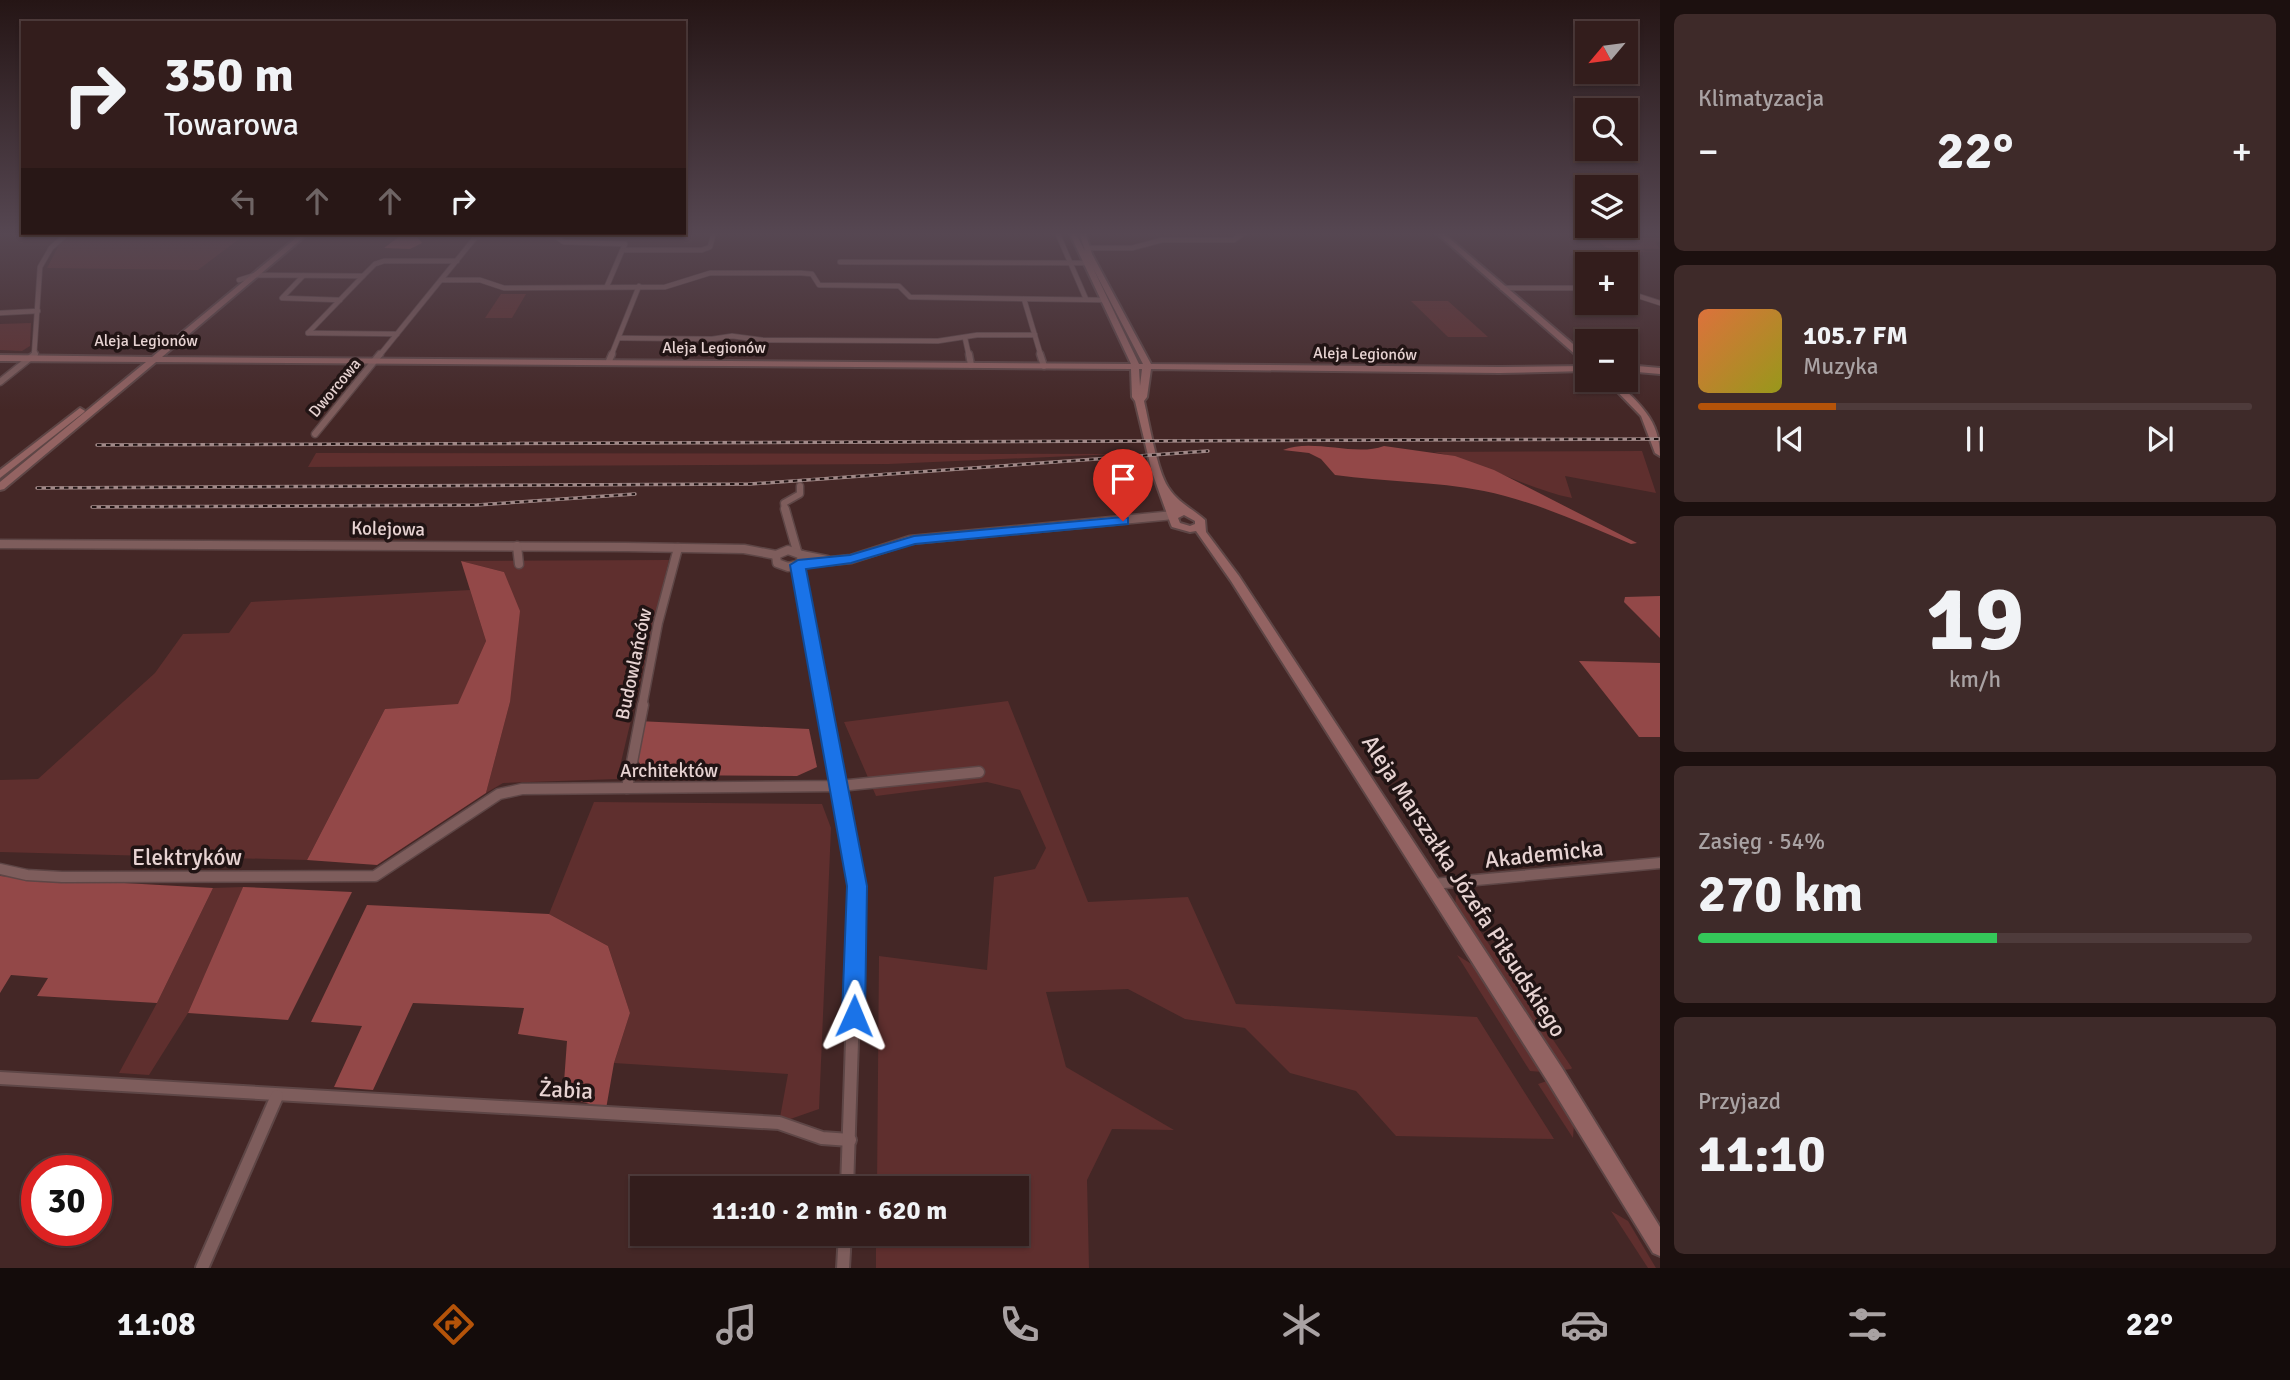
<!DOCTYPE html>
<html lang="pl">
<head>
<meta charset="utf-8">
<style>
  :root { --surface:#331d1c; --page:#3e2a29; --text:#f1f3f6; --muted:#a9a2a3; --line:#4e3b3b; --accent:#b45309 }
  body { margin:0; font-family:Signika,sans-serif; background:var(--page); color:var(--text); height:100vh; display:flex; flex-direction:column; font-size:26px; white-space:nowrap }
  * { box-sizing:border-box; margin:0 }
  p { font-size:23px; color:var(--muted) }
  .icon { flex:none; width:38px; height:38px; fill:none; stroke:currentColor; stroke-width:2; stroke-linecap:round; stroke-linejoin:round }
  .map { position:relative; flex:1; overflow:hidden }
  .drawer { display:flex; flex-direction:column; gap:14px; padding:14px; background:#1c100f; width:630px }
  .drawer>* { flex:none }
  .banner { position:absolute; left:21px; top:21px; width:665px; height:214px; border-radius:0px; box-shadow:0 2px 5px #0004,0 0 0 2px var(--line); background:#331d1c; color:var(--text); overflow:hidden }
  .needle { width:46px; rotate:241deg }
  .buttons { position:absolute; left:1575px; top:21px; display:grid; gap:14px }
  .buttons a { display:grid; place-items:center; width:63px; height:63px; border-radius:0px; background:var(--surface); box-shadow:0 2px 5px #0004,0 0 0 2px var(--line); font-size:35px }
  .speed { position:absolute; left:21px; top:1155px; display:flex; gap:14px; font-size:35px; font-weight:700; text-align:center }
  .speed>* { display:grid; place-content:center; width:91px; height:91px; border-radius:50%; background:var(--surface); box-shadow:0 2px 5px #0004,0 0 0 2px var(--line); line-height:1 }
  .speed .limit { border:10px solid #d22; background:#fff; color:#111 }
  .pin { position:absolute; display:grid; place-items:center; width:60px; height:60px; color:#fff; margin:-72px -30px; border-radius:50% 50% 50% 0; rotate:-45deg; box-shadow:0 0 7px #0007 }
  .pin .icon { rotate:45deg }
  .me { position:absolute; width:77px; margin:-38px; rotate:1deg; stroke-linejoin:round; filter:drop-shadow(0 0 5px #0008) }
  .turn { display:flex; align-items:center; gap:24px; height:147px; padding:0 28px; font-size:32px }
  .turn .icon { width:91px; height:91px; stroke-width:2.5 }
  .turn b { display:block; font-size:49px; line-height:60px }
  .lanes { display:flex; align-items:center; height:66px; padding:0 28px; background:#0003; justify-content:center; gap:35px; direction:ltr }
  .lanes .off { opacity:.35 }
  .big { font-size:52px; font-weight:700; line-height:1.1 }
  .drawer .widget { flex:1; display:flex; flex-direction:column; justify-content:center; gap:10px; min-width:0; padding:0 24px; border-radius:10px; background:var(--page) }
  .drawer .dial { align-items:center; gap:0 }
  .dial b { font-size:91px; line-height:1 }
  .song { display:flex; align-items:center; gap:21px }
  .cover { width:84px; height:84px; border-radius:10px; background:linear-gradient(135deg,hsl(20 70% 55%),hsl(60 70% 35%)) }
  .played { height:7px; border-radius:4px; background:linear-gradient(90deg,var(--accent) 25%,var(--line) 25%) }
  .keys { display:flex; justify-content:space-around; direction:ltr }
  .heat { display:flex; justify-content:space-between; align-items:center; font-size:38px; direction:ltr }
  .charge { height:10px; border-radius:5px; background:linear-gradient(90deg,#34c759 54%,var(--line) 0) }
  .trip { position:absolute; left:630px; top:1176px; width:399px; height:70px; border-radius:0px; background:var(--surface); box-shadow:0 2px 5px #0004,0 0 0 2px var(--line); font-weight:700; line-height:70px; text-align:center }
  .dock { display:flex; height:112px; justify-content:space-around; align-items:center; background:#140c0b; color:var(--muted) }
  .dock .icon { width:49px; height:49px }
  .dock .current { color:var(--accent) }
  .dock b { font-size:32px; color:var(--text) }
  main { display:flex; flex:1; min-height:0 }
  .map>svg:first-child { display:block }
  .green { fill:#5f2f2e }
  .forest { fill:#934848 }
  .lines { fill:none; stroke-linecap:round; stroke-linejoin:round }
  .street-far4-casing { stroke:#5e4646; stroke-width:6 }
  .street-far3-casing { stroke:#5e4646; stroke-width:9 }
  .street-far2-casing { stroke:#5e4646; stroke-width:11 }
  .street-far1-casing { stroke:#5e4646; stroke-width:13 }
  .street-casing { stroke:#5e4646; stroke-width:16 }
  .secondary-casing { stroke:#5e4646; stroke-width:4 }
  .street-far4 { stroke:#7e5d5c; stroke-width:4.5 }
  .street-far3 { stroke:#7e5d5c; stroke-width:6 }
  .street-far2 { stroke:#7e5d5c; stroke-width:8 }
  .street-far1 { stroke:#7e5d5c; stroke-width:10 }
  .street { stroke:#7e5d5c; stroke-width:12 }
  .secondary { fill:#936362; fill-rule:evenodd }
  .rail-casing { stroke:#a18988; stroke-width:3.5 }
  .rail { stroke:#211414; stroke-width:2; stroke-dasharray:4.5; stroke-linecap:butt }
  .route { fill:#1a73e8; stroke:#114b97; stroke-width:2 }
  .labels { text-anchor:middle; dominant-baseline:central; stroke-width:7; stroke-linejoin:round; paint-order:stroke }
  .far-street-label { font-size:16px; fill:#e7d3d2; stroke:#211414 }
  .street-label { font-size:19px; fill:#e7d3d2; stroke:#211414 }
  .near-street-label { font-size:23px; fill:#e7d3d2; stroke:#211414 }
</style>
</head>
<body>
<main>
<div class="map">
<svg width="1660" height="1268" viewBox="0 0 1660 1268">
  <rect width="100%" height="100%" fill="#442726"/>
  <!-- green -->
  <g class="green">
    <path d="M 73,233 L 247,233 L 198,270 L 47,268 L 59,245 Z"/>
    <path d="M 1568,237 L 1660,238 L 1660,242 L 1655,241 L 1660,249 L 1625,249 L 1660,252 C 1643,251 1605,256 1598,239 Z"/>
    <path d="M 501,294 L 526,294 L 512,318 L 485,318 Z"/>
    <path d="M 1411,301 L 1448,301 L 1488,337 L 1448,337 Z"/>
    <path d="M 31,323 L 30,346 L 22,351 L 0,350 L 0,324 Z"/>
    <path d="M 1642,451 L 1656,493 L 1565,476 L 1572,498 C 1524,488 1483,462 1434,452 Z"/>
    <path d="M 316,453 L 1117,454 L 889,464 L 308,467 Z"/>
    <path d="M 669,560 L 617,779 L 503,783 L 486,793 L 510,702 L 504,572 L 461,561 Z"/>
    <path d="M 470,590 L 486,641 L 458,705 L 385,709 L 307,860 L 0,852 L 0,780 L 38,779 L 155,673 L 183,634 L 229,633 L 251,602 Z"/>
    <path d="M 1008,701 L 1088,902 L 1188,897 L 1236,1004 L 1477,1017 L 1554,1139 L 1396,1136 L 1356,1091 L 1290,1073 L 1245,1028 L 1185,1019 L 1128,989 L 1046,992 L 1066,1067 L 1174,1130 L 1112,1129 L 1087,1180 L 1089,1268 L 876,1268 L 876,1234 L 1017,1234 L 1017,1188 L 877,1188 L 879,956 L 987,970 L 994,877 L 1035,869 L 1046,848 L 1020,790 L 987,782 L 876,796 L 844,722 Z"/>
    <path d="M 594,802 L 822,804 L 831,828 L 819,1109 L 779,1123 L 788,1074 L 614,1063 L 630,1013 L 608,946 L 549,914 Z"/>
    <path d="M 243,887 L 188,1013 L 149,1075 L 119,1073 L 157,1003 L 213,888 Z"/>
    <path d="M 1456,895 L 1572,1068 L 1571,1069 L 1563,1070 L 1455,906 Z"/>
    <path d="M 1457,955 L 1473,965 L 1542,1072 L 1530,1071 Z"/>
    <path d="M 1547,1081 L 1574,1123 L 1573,1138 L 1538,1084 Z"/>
    <path d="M 1611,1211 L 1628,1221 L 1656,1268 L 1648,1268 Z"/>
  </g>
  <!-- forest -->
  <g class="forest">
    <path d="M 404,233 L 423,233 L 417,237 L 422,243 L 410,249 L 384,248 Z"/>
    <path d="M 1384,446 L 1455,456 L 1494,470 L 1637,543 L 1631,544 C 1584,524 1534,501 1484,491 C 1435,481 1384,482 1335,475 L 1321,459 L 1309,453 L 1283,450 C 1313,438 1355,457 1384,446 Z"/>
    <path d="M 461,561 L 504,572 L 520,611 L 510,702 L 486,793 L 377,865 L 307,860 L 385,709 L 458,704 L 486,641 Z"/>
    <path d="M 1660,596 L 1660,638 L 1624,602 L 1625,597 Z"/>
    <path d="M 1579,661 L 1660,663 L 1660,737 L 1639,737 Z"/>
    <path d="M 638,721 L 809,729 L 817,767 L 797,776 L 648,775 L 633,754 Z"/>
    <path d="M 0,876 L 213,888 L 157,1003 L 37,996 L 48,978 L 11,975 L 0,993 Z"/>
    <path d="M 243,887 L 352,892 L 288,1020 L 188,1013 Z"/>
    <path d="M 367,905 L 549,914 L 608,946 L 630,1013 L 614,1063 L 606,1109 L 563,1096 L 567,1041 L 518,1034 L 524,1008 L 413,1003 L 373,1090 L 334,1087 L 362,1026 L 311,1022 Z"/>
  </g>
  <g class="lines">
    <!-- street-far4 casing -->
    <g class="street-far4-casing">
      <g id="street-far4">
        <path d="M 1057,232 L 1086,299"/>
        <path d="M 476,237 L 556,237 L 564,242 L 625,244 L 607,286"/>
        <path d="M 1087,248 L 1132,248 L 1162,240 L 1234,240 L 1245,232"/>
        <path d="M 624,250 L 702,250 L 710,247 L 714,232"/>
        <path d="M 840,262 L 1093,263"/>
        <path d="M 303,276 L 282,298 L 340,300"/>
        <path d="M 239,280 L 255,275 L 363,276 L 375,264 L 384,261 L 457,261"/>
        <path d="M 441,280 L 480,280 L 504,288 L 665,287 L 710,273 L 801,273 L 812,274 L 819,285 L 899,286 L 910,297 L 1103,300"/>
        <path d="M 1502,288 L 1587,288"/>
        <path d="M 1626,292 L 1660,303"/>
        <path d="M 1024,299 L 1041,356"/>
        <path d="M 0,313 L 38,311"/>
        <path d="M 308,333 L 397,334"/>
        <path d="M 308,333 L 363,276"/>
        <path d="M 619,338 L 712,339 L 732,336 L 762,340 L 938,341 L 977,335 L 1035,335"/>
        <path d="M 965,338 L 969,356"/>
        <path d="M 34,356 L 40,267 L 51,248 L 68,233"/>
        <path d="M 379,356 L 479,233"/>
        <path d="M 611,356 L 639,286"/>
      </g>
    </g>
    <!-- street-far3 casing -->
    <g class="street-far3-casing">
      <g id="street-far3">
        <path d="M 969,354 L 971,365"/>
        <path d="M 1040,354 L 1044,366"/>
        <path d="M 609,361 L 612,354"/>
        <path d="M 0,382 L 35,354"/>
        <path d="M 315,434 L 380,354"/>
        <path d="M 785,511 L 784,503 L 800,494 L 800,486"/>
      </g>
    </g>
    <!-- street-far2 casing -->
    <g class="street-far2-casing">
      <g id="street-far2">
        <path d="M 785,509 L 797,551"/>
        <path d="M 0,544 L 626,547 L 744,549 L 776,555"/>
        <path d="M 517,546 L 519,564"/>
        <path d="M 788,550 L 802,555 L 800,564 L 788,567 L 777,563 L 776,555 Z"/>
        <path d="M 802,555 L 827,560"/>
        <path d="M 800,564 L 851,559 L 910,540 L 1174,515"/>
        <path d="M 798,565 L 824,707"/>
        <path d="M 642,707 L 658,623 L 678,548"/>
      </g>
    </g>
    <!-- street-far1 casing -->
    <g class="street-far1-casing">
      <g id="street-far1">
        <path d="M 824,705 L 857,886 L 855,955"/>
        <path d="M 627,788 L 643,705"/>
        <path d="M 0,869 L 27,875 L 62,877 L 375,876 L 499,794 L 522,789 L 839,786 L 979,772"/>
        <path d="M 1433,884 L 1660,863"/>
      </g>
    </g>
    <!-- street casing -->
    <g class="street-casing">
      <g id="street">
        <path d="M 0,1078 L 779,1123 L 822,1138 L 850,1140"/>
        <path d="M 847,1188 L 855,953"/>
        <path d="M 202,1268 L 277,1096"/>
        <path d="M 843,1268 L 845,1234"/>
      </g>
    </g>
    <!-- secondary casing -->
    <g class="secondary-casing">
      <g id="secondary">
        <path d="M 1069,232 L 1075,232 L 1085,251 L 1079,232 L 1085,232 L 1092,254 L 1151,364 L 1499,367 L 1587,366 L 1587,371 L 1499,373 L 1151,369 L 1147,397 L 1144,401 C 1149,423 1157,470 1168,487 C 1178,503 1193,509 1205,520 L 1206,532 L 1239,576 L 1562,1068 L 1660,1227 L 1660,1256 L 1653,1253 L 1548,1082 L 1231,581 L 1196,531 L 1190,532 L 1172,527 L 1171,525 L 1152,472 L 1135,401 L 1132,397 L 1131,369 L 156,362 L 4,489 L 0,490 L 0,482 L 146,362 L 0,361 L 0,355 L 152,357 L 302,233 L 309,233 L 162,357 L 1131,364 ZM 1093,268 L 1143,364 L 1139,364 ZM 1139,369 L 1142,369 L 1140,386 ZM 1184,515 L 1195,521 L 1195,524 L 1190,526 L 1180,523 L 1178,518 Z"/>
        <path d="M 1435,232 L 1442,232 L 1587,356 L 1587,362 L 1584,362 Z"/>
        <path d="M 1626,365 L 1660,368 L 1660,374 L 1626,371 Z"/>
        <path d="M 1606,380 L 1615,380 C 1639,404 1660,419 1660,456 L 1655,453 L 1641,416 Z"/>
        <path d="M 80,408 L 85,411 L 83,413 L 0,478 L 0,470 Z"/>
      </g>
    </g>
    <!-- street-far4 -->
    <use href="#street-far4" class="street-far4"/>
    <!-- street-far3 -->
    <use href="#street-far3" class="street-far3"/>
    <!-- street-far2 -->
    <use href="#street-far2" class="street-far2"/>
    <!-- street-far1 -->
    <use href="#street-far1" class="street-far1"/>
    <!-- street -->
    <use href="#street" class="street"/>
    <!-- secondary -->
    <use href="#secondary" class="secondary"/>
    <!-- rail casing -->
    <g class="rail-casing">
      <g id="rail">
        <path d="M 97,445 L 1660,439"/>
        <path d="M 37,488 L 750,484 L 1208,451"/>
        <path d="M 92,507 L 477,505 L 635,494"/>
      </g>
    </g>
    <!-- rail -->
    <use href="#rail" class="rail"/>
  </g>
  <!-- sky -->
  <linearGradient id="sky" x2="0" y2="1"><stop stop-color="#251515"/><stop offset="0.57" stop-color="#564752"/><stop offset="1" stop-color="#564752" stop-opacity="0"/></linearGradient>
  <rect width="1660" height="410" fill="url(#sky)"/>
  <!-- route -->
  <path class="route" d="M 1123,517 L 1128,518 L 1128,524 L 915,544 L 851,563 L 806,569 L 867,886 L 865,1016 L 862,1024 L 854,1028 L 846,1024 L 842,1016 L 847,886 L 790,565 L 798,560 L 850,555 L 914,536 Z"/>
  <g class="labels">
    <!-- far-street labels -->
    <g class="far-street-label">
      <text x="146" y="341">Aleja Legionów</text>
      <text x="714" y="348">Aleja Legionów</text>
      <text transform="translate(1365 354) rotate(1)">Aleja Legionów</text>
      <text transform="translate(335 388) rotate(-50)">Dworcowa</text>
    </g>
    <!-- street labels -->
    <g class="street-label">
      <text transform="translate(388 529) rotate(1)">Kolejowa</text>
      <text transform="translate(634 664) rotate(-78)">Budowlańców</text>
      <text x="669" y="771">Architektów</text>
    </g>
    <!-- near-street labels -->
    <g class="near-street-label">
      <text transform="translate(1544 854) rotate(-6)">Akademicka</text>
      <text x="187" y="857">Elektryków</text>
      <text transform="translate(1464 886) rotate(57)">Aleja Marszałka Józefa Piłsudskiego</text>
      <text transform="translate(566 1090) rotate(3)">Żabia</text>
    </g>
  </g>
</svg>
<div class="buttons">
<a><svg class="needle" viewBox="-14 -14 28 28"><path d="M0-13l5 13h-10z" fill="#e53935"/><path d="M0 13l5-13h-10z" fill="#a9a2a3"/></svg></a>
<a><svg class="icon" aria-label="search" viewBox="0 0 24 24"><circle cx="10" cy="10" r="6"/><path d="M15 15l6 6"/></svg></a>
<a><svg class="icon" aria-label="layers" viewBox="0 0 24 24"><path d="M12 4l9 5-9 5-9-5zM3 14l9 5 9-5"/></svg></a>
<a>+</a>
<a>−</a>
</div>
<div class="speed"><div class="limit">30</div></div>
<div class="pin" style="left:1123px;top:521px;background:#d93025"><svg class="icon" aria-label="arrive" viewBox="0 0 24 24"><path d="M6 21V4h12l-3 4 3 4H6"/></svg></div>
<svg class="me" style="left:854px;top:1016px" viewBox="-20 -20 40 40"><path d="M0-17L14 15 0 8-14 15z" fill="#1a73e8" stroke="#fff" stroke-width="4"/></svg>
<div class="trip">11:10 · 2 min · 620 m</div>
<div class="banner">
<div class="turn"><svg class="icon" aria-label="right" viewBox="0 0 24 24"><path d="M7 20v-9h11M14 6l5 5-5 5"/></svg><div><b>350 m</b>Towarowa</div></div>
<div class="lanes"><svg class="icon off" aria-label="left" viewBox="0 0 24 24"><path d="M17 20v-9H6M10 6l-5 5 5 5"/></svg><svg class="icon off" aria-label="ahead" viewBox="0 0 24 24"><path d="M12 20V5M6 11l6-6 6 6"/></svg><svg class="icon off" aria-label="ahead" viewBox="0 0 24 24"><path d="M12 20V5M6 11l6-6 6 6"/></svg><svg class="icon" aria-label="right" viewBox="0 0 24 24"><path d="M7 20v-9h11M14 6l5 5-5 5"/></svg></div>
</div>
</div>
<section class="drawer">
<div class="widget"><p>Klimatyzacja</p>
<div class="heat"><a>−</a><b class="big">22°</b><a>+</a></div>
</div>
<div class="widget">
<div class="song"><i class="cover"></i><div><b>105.7 FM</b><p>Muzyka</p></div></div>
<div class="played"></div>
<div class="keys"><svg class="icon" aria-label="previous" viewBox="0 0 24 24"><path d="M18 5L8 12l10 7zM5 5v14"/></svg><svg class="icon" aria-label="pause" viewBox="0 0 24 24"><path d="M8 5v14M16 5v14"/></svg><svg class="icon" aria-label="next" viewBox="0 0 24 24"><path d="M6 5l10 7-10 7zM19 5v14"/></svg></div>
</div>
<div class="widget dial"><b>19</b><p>km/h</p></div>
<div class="widget"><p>Zasięg · 54%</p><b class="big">270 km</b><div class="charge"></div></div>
<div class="widget"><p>Przyjazd</p><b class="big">11:10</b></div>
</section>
</main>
<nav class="dock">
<b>11:08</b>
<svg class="icon current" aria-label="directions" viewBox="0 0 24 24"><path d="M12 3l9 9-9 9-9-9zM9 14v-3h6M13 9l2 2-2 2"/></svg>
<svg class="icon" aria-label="music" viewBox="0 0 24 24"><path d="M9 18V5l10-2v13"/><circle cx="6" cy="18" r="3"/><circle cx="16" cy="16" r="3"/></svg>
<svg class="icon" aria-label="phone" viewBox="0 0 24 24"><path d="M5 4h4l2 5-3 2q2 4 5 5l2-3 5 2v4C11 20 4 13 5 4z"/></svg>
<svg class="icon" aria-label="climate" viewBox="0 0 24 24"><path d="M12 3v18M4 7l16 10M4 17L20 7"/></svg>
<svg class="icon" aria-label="car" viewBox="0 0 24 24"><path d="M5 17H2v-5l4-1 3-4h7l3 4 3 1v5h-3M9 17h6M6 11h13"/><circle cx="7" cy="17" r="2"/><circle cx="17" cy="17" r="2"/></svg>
<svg class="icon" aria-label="filters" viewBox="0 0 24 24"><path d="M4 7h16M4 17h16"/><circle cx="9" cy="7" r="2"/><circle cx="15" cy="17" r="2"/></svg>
<b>22°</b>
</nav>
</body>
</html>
